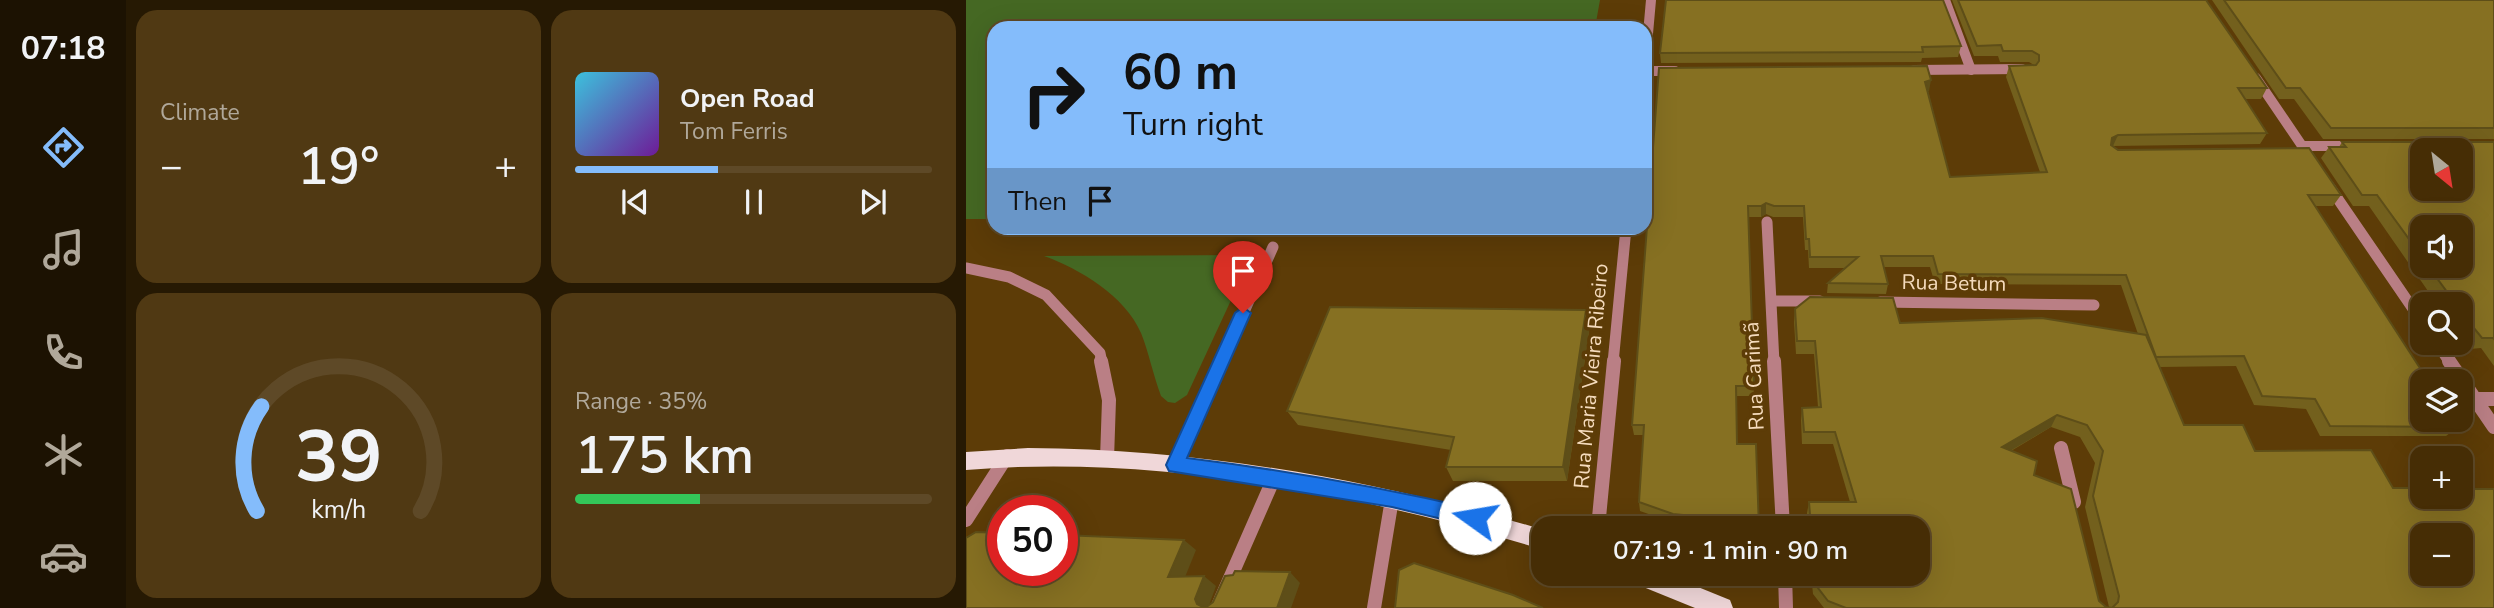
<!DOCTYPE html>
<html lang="en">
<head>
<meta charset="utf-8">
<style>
  :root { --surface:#462d05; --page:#503913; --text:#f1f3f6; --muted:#b0a89a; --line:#5e4927; --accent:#84bcfb }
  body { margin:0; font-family:"Nunito Sans",sans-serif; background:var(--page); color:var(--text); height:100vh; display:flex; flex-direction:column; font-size:26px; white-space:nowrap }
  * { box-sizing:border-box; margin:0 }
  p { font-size:23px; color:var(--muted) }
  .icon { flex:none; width:38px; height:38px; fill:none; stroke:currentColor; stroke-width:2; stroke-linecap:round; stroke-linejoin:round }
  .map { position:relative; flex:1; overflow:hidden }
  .drawer { display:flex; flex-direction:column; gap:10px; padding:10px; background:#261903; width:840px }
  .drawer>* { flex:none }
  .guide { position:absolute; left:21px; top:21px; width:665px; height:214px; border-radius:21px; box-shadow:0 7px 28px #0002,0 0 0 2px var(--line); background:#84bcfb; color:#111; overflow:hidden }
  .needle { width:46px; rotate:150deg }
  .buttons { position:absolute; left:1444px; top:138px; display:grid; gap:14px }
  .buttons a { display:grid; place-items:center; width:63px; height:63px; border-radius:14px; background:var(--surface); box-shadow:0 7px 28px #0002,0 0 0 2px var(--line); font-size:35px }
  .speed { position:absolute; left:21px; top:495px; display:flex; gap:14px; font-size:35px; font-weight:700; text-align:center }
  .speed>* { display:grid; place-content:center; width:91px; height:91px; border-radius:50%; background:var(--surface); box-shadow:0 7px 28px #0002,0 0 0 2px var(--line); line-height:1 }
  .speed .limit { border:10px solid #d22; background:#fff; color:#111 }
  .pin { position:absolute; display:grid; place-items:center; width:60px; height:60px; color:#fff; margin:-72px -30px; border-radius:50% 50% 50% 0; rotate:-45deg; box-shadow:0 0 7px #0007 }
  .pin .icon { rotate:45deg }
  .me { position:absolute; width:77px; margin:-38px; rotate:283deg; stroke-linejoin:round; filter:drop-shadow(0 0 5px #0008) }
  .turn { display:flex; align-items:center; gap:24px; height:147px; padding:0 21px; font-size:32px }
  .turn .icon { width:91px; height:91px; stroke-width:2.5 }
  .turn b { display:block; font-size:49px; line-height:60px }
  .then { display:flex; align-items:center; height:66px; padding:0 21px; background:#0003; gap:14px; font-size:26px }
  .big { font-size:52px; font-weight:600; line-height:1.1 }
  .drawer .tile { flex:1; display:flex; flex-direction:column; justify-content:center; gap:10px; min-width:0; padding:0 24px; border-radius:21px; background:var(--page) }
  .drawer .dial { align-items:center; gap:0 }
  .dial svg { height:182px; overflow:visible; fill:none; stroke:var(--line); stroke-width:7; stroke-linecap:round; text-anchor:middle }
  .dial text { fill:var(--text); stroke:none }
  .song { display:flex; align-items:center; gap:21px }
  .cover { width:84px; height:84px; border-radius:10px; background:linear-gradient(135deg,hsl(190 70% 55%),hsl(280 70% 35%)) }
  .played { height:7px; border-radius:4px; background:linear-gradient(90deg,var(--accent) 40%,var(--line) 40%) }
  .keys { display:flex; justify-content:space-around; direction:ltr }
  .heat { display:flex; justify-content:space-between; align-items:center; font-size:38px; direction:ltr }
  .charge { height:10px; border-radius:5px; background:linear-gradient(90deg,#34c759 35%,var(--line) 0) }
  .drawer .tiles { flex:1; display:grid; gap:10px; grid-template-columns:repeat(2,1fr) }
  .trip { position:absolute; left:565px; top:516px; width:399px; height:70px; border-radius:21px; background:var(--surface); box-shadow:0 7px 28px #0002,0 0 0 2px var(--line); font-weight:600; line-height:70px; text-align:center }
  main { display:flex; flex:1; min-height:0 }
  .tabs { display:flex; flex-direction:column; width:126px; justify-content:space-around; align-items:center; background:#1c1202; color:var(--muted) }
  .tabs .icon { width:49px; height:49px }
  .tabs .active { color:var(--accent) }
  .tabs b { font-size:32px; color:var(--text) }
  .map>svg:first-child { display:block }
  .green { fill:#456823 }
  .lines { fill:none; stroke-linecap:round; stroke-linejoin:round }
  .minor-far2 { stroke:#ba7f85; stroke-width:10 }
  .minor-far1 { stroke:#ba7f85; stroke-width:11 }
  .minor { stroke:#ba7f85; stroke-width:14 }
  .major { fill:#f0d7d9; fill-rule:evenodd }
  .wall { fill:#73601d; fill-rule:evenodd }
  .shaded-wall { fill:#5e4e18 }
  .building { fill:#867022; stroke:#5e4e18; stroke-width:2; fill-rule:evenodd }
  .route { fill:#1a73e8; stroke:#114b97; stroke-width:2 }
  .labels { text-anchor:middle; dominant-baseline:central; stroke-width:7; stroke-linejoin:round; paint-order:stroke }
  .street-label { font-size:21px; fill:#f5dbbd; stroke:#5d3c07 }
</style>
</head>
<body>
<main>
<nav class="tabs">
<b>07:18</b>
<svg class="icon active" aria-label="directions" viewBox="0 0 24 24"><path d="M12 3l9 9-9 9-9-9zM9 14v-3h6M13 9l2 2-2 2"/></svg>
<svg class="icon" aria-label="music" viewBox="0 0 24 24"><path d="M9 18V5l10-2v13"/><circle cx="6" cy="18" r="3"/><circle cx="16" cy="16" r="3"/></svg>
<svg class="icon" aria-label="phone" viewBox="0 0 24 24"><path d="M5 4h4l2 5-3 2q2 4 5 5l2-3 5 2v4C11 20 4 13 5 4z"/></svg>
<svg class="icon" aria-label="climate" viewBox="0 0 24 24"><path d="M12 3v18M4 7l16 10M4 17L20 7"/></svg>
<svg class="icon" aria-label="car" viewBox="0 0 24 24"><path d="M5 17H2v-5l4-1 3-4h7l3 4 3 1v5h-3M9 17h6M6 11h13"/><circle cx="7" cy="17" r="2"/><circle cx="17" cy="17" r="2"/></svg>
</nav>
<section class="drawer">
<div class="tiles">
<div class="tile"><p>Climate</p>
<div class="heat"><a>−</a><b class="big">19°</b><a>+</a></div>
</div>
<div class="tile">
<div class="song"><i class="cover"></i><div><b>Open Road</b><p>Tom Ferris</p></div></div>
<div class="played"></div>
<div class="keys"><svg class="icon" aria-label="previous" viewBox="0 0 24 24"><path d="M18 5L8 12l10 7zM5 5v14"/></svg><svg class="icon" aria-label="pause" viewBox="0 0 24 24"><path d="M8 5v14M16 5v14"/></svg><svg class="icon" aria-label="next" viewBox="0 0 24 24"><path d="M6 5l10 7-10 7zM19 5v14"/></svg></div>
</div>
<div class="tile dial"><svg viewBox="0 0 100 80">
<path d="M14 69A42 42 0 1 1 86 69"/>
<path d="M14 69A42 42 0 0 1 16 23" stroke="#84bcfb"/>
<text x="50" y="56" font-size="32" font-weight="700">39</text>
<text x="50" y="72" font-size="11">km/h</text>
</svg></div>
<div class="tile"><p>Range · 35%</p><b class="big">175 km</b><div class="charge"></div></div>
</div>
</section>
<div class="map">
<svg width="1528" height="608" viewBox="0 0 1528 608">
  <rect width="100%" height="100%" fill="#5d3c07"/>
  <!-- green -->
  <g class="green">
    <path d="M 0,0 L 634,0 L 629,28 L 28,28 L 28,219 L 0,219 Z"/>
    <path d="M 286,255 L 221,395 L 209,403 L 202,402 L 195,396 C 187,375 183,353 175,333 C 159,296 114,269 78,256 Z"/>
  </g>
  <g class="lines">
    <!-- minor-far2 -->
    <g class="minor-far2">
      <path d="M 979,0 L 1005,70"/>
      <path d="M 679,67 L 685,0"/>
      <path d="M 948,70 L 1056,69"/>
      <path d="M 679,71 L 709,71"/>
      <path d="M 1290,78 L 1347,162"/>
      <path d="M 1336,146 L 1388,146"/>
    </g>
    <!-- minor-far1 -->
    <g class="minor-far1">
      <path d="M 1363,186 L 1456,322"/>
      <path d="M 801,222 L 808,363"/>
      <path d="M 0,268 L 43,277 L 80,295 L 134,353 L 136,363"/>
      <path d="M 806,301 L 854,301"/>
      <path d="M 914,302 L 1128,305"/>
      <path d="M 1471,343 L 1484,363"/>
      <path d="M 255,363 L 307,247"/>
      <path d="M 647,363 L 660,228"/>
    </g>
    <!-- minor -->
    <g class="minor">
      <path d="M 135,361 L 143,400 L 141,459"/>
      <path d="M 808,361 L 817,528"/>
      <path d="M 1483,361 L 1528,427"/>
      <path d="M 1509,399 L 1528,399"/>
      <path d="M 1095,448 L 1108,502"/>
      <path d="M 209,465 L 256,361"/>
      <path d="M 0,520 L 41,456"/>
      <path d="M 632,528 L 648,361"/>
      <path d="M 819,574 L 820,608"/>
      <path d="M 251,608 L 308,478"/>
      <path d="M 408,608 L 426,499"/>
    </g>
    <!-- major -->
    <g class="major">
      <path d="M 62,448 C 237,449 411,480 578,530 L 578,550 C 396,494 191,454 0,470 L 0,452 Z"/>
      <path d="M 662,574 L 700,574 L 764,600 L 767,608 L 729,608 L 665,582 Z"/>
    </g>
  </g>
  <!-- wall -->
  <g class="wall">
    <path d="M 986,0 L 1240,0 L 1301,88 L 1295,99 L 1279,99 L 1301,133 L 1294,144 L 1146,146 L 1152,150 L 1375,195 L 1367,206 L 1349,206 L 1492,427 L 1480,436 L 1354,436 L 1340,409 L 1288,405 L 1270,366 L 1194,367 L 1218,425 L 1289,451 L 1427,488 L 1528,608 L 858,608 L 847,594 L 845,574 L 952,574 L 952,528 L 842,528 L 841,513 L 843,502 L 884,502 L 867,444 L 836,444 L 835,420 L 836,408 L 852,407 L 848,354 L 830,354 L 828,322 L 829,309 L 934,323 L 1172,334 L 1155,285 L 969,284 L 964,267 L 917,267 L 922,284 L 920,294 L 861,293 L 862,283 L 879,268 L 843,268 L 842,250 L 839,250 L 837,217 L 807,217 L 800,214 L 795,217 L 782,217 L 788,396 L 770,396 L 726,525 L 708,523 L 674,511 L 673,502 L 677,435 L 668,435 L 666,425 L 693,68 L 963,91 L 962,91 L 984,177 L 1074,172 L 1040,77 L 1043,66 L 1068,65 L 1063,62 L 1034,62 L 1032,56 L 1008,56 ZM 1085,427 L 1114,437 L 1129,463 L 1119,507 L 1143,607 L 1140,607 L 1133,601 L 1068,475 L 1045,451 Z"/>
    <path d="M 1246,0 L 1528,0 L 1528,139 L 1357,139 L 1328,99 L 1313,99 Z"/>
    <path d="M 995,46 L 992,57 L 956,58 L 955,62 L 695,63 L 694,53 Z"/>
    <path d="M 1376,142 L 1528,142 L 1528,366 L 1515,348 L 1504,349 L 1494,336 L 1494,304 L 1471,304 L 1403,206 L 1387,206 L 1355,158 L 1363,147 L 1373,147 ZM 1456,228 L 1494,266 L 1456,266 Z"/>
    <path d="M 624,325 L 601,481 L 487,481 L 480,467 L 485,450 L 332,425 L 321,411 Z"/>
    <path d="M 767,574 L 782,574 L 776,578 Z"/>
  </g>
  <!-- shaded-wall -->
  <g class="shaded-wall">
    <path d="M 965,80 L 963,91 L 957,93 L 959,82 Z"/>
    <path d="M 1152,135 L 1147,146 L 1141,149 L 1146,138 Z"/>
    <path d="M 800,203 L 800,214 L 795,217 L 795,206 Z"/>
    <path d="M 620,310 L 624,325 L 601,481 L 597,467 Z"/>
    <path d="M 1091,415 L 1085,427 L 1030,459 L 1036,447 Z"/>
    <path d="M 218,540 L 230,550 L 215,587 L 202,577 Z"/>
    <path d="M 324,572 L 334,583 L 325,608 L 311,608 Z"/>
    <path d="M 238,576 L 250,586 L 242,608 L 236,608 L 231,604 L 229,599 Z"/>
  </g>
  <!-- building -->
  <g class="building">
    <path d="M 700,0 L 977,0 L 995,46 L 956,47 L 957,52 L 694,53 Z"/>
    <path d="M 992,0 L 1240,0 L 1301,88 L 1272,88 L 1301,133 L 1152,135 L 1146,138 L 1145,145 L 1152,150 L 1343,148 L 1375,195 L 1342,195 L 1463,382 L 1456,382 L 1456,420 L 1488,420 L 1492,427 L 1364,426 L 1349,399 L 1296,396 L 1278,356 L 1190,357 L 1160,275 L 972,274 L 967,256 L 915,256 L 922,284 L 862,283 L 892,257 L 844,257 L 843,239 L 840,239 L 838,206 L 808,206 L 800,203 L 795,206 L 782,206 L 788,386 L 770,386 L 771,444 L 790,444 L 793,528 L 726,528 L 726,516 L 707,514 L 673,502 L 678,425 L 666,425 L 693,68 L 961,66 L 965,80 L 959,82 L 984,177 L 1081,172 L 1043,66 L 1070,65 L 1073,61 L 1073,55 L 1066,51 L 1037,51 L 1035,45 L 1011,46 Z"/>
    <path d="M 1258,0 L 1528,0 L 1528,128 L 1365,128 L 1334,88 L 1320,88 Z"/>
    <path d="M 1376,142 L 1528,142 L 1528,339 L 1527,338 L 1516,338 L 1494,311 L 1494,304 L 1490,304 L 1462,266 L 1494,266 L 1494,228 L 1456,228 L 1456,257 L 1411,195 L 1396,195 L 1363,147 L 1380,147 ZM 1456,150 L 1494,150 L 1494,189 L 1456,189 Z"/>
    <path d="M 844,297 L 927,298 L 934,323 L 1076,318 L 1180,335 L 1218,425 L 1277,425 L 1289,451 L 1405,450 L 1427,488 L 1456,488 L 1456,497 L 1494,497 L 1494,489 L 1528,489 L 1528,608 L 880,608 L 862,601 L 849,584 L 848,574 L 952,574 L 952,528 L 845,528 L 843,502 L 890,502 L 869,432 L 838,432 L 836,408 L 855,407 L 849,341 L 831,341 L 829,309 ZM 1091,415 L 1121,425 L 1137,451 L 1127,496 L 1153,596 L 1152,602 L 1146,608 L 1140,607 L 1133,601 L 1105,489 L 1068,475 L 1071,461 L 1036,447 ZM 1456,536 L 1494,536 L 1494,574 L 1456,574 Z"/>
    <path d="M 364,307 L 620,310 L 597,467 L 480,467 L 488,437 L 321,411 Z"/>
    <path d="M 10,532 L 37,533 L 37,570 L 96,570 L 96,535 L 218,540 L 202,577 L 238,576 L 229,599 L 231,604 L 239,608 L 247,602 L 259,576 L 267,575 L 269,571 L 324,572 L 311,608 L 0,608 L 0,538 Z"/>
    <path d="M 448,563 L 547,595 L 577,608 L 429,608 L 433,570 Z"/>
  </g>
  <!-- route -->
  <path class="route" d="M 277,307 L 285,313 L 221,458 C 318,470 413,487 509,509 L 516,511 L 518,518 L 516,524 L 509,527 L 426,507 L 203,471 L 200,465 L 269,313 Z"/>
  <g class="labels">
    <!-- street labels -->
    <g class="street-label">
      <text transform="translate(988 283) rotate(1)">Rua Betum</text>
      <text transform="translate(625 376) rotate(-85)">Rua Maria Vieira Ribeiro</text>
      <text transform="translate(788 376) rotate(-93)">Rua Carimã</text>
    </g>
  </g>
</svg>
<div class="buttons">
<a><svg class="needle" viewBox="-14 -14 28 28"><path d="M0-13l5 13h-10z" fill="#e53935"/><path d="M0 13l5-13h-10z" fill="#b0a89a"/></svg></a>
<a><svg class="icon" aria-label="sound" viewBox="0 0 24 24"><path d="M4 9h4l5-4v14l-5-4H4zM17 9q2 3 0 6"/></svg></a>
<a><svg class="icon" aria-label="search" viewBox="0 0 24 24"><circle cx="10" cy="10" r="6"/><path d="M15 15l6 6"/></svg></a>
<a><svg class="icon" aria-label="layers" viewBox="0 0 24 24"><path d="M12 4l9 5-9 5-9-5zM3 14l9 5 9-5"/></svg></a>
<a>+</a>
<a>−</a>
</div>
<div class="speed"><div class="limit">50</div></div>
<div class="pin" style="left:277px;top:313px;background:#d93025"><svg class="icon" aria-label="arrive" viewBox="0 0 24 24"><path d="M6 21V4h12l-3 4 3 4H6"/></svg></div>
<svg class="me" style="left:509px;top:518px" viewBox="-20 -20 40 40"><circle r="19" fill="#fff"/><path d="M0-13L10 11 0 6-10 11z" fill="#1a73e8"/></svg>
<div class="trip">07:19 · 1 min · 90 m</div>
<div class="guide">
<div class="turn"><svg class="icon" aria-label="right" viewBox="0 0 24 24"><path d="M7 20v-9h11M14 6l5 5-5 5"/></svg><div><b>60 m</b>Turn right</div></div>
<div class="then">Then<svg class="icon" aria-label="arrive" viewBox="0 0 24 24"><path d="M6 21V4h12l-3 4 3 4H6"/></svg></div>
</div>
</div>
</main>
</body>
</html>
